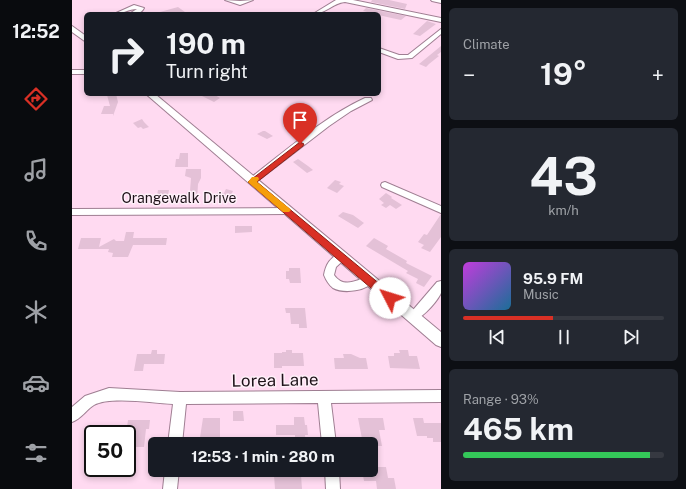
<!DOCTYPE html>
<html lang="en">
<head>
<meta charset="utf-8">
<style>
  :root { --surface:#171b24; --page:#242831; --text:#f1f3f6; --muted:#9ea1a6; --line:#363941; --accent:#d93025 }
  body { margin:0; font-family:"Public Sans",sans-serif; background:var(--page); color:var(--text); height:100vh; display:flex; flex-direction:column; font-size:15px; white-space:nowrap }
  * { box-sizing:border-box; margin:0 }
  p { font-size:13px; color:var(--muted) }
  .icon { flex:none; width:22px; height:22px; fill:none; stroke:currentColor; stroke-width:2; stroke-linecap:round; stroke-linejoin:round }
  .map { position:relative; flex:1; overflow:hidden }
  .details { display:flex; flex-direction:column; gap:8px; padding:8px; background:#0d0f14; width:245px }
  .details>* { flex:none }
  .top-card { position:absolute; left:12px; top:12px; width:297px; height:84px; border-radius:6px; box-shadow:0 2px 6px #0003; background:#171b24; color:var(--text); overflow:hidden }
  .speed { position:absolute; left:12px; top:425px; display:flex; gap:8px; font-size:20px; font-weight:700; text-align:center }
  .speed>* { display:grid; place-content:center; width:52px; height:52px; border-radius:50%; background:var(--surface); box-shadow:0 2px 6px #0003; line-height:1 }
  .speed .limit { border:2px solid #111; border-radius:6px; background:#fff; color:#111 }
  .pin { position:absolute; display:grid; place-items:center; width:34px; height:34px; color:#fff; margin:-41px -17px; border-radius:50% 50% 50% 0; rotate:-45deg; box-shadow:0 0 4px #0007 }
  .pin .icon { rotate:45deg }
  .me { position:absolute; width:44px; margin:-22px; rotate:310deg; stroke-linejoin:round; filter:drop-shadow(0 0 3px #0008) }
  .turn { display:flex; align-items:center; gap:14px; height:84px; padding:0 16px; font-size:18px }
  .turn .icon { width:52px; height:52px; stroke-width:2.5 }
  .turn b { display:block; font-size:28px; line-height:34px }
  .big { font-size:30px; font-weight:700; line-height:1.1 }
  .details .card { flex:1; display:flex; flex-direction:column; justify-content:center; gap:6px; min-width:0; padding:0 14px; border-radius:6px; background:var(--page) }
  .details .dial { align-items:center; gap:0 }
  .dial b { font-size:52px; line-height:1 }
  .song { display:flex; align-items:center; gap:12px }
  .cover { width:48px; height:48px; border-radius:6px; background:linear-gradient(135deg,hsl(290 70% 55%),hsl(200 70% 35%)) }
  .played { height:4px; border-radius:2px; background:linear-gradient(90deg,var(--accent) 45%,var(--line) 45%) }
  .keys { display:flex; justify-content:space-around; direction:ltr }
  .heat { display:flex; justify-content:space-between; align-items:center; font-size:22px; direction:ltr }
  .charge { height:6px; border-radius:3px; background:linear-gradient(90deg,#34c759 93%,var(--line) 0) }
  .trip { position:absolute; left:76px; top:437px; width:230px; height:40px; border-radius:6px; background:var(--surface); box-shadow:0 2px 6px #0003; font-weight:700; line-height:40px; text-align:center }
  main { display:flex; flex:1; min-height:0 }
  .tabs { display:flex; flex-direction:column; width:72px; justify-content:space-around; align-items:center; background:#090b0e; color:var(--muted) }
  .tabs .icon { width:28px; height:28px }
  .tabs .selected { color:var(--accent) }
  .tabs b { font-size:18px; color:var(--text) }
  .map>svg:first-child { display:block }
  .building { fill:#e4c1d7 }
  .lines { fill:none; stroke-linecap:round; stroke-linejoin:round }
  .minor-casing { stroke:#9f7e92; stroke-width:2 }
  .major-casing { stroke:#9f7e92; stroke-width:2 }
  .minor { fill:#fff; fill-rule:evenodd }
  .major { fill:#fff; fill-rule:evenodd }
  .route { fill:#d93025; stroke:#8d1f18 }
  .slow { fill:#f59e0b }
  .labels { text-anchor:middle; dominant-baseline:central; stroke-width:3; stroke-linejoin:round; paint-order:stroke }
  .street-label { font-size:14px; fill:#1d1118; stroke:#feeff8 }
  .near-street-label { font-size:17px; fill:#1d1118; stroke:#feeff8 }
</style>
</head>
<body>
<main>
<nav class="tabs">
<b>12:52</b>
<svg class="icon selected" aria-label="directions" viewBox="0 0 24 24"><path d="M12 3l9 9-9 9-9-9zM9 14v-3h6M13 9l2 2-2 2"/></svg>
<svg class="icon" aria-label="music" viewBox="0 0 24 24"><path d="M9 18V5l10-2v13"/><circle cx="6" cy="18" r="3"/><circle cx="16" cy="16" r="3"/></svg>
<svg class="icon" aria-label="phone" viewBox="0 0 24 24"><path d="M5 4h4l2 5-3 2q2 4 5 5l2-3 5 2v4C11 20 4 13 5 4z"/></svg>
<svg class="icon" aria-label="climate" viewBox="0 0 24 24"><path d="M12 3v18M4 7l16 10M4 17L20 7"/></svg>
<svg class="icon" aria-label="car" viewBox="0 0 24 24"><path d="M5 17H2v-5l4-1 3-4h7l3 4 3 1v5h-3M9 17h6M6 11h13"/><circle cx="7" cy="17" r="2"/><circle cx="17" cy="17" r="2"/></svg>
<svg class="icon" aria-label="filters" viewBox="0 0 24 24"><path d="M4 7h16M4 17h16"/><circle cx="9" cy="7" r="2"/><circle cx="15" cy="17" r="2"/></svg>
</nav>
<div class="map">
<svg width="369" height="489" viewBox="0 0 369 489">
  <rect width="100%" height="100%" fill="#ffdaf1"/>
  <!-- building -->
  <g class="building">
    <path d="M 300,0 L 317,0 L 335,4 L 333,9 L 299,2 Z"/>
    <path d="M 106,7 L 113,12 L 105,14 L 88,14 L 88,12 Z"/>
    <path d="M 294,8 L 334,16 L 329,20 L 315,17 L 291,11 Z"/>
    <path d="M 355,21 L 364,24 L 348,36 L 341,34 Z"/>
    <path d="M 369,46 L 369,52 L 365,55 L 367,56 L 357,64 L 354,67 L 347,64 Z"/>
    <path d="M 44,94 L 46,102 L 41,116 L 41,114 L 29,114 L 32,106 L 38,106 L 35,95 Z"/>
    <path d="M 126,94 L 141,94 L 148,98 L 142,102 Z"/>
    <path d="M 70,119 L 72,122 L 77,127 L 71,129 L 69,127 L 66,128 L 61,123 Z"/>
    <path d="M 191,131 L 193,131 L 201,136 L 195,139 L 185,134 Z"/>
    <path d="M 108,153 L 116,153 L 116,167 L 103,167 L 104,159 L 107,159 Z"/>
    <path d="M 226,159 L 236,166 L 241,170 L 235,173 L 221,162 Z"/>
    <path d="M 114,169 L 129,169 L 129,178 L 126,184 L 125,201 L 114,201 L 115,191 L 118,191 L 119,178 L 113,176 Z"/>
    <path d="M 263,180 L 269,182 L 267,184 L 272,186 L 265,193 L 255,188 Z"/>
    <path d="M 154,189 L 161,191 L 156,201 L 143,198 L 146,192 L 152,193 Z"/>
    <path d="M 86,190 L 97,190 L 95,201 L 84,201 Z"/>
    <path d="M 314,193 L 320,197 L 319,198 L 330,205 L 324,209 L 318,205 L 314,208 L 309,205 L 312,203 L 307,199 Z"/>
    <path d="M 271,212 L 281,215 L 292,223 L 286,228 L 266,216 Z"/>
    <path d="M 369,214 L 369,237 L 358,252 L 349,248 L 352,245 L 346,242 L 352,234 L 355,235 Z"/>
    <path d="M 163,226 L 180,226 L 180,232 L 163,233 Z"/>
    <path d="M 54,232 L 62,232 L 61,238 L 95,238 L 94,245 L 61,245 L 56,257 L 40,257 L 41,253 L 36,252 L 37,249 L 6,249 L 9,238 L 29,238 L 27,247 L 42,239 L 44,241 L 52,241 Z"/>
    <path d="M 302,238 L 316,246 L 314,249 L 335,261 L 334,263 L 360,276 L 352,287 L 344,283 L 346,279 L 334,273 L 336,271 L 294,246 Z"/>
    <path d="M 217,268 L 228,268 L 229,283 L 218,283 L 217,279 L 214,279 L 214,271 L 217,271 Z"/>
    <path d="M 213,308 L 233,308 L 235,328 L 227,328 L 227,324 L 219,324 L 218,313 L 214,313 Z"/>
    <path d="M 80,350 L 85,350 L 85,354 L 93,354 L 92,364 L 72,364 L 71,371 L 62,371 L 65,354 L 79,354 Z"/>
    <path d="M 214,350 L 220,350 L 220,353 L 231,353 L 232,366 L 210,366 L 210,368 L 202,368 L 202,353 L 210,353 L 210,352 L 214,352 Z"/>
    <path d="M 327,350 L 336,350 L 337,356 L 345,356 L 348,369 L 318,368 L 316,356 L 322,356 L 322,353 L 328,353 Z"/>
    <path d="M 271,354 L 279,354 L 288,358 L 294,358 L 296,369 L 263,369 L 262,358 L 272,358 Z"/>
    <path d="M 161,411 L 171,411 L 172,421 L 161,421 Z"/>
    <path d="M 222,417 L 232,417 L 233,425 L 235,425 L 236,435 L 233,435 L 234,444 L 223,444 L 223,435 L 204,435 L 204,425 L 222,425 Z"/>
    <path d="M 131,418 L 148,418 L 148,444 L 127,444 Z"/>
    <path d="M 286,418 L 311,418 L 313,430 L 307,430 L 310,446 L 299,446 L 299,444 L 291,444 Z"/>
    <path d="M 341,418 L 351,418 L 352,423 L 369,423 L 369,442 L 361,442 L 361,438 L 355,438 L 355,436 L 345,436 Z"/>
    <path d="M 56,420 L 78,420 L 77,429 L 74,429 L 72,447 L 55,447 L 54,434 Z"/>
    <path d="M 302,467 L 314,467 L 316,478 L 322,478 L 324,489 L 305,489 L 304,481 L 292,481 L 290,470 L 302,470 Z"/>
    <path d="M 202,475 L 229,475 L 230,489 L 203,489 Z"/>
  </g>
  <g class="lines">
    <!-- minor casing -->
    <g class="minor-casing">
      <g id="minor">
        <path d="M 153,0 L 168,1 L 181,0 L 168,5 Z"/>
        <path d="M 264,0 L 281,0 L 369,18 L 369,22 L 273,2 C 261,3 253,14 241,14 Z"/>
        <path d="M 359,0 L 369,0 L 369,3 L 360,1 Z"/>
        <path d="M 62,5 L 72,8 C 69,14 63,14 57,14 L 65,9 C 57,9 50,14 42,14 Z"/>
        <path d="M 369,29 L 369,34 L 340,58 L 326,59 L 307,52 L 307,48 L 327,55 L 336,55 Z"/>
        <rect x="0" y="70" width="14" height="4"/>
        <path d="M 293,98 L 299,98 L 300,100 L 279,111 L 257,126 L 183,183 L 177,183 L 176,181 L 177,179 C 214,151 250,118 293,98 Z"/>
        <path d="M 313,182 L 369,206 L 369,213 L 310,187 L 309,185 L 310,183 Z"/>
        <path d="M 215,208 L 220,211 L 215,214 L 0,215 L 0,209 Z"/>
        <path d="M 270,253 L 274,254 L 275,257 L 264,267 L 262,275 C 272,289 285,280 297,276 L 301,277 L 302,280 C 296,291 272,294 261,288 C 257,285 254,280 252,275 C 254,264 258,257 270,253 Z"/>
        <path d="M 369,281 C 369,284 369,290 369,293 C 365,302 346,324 337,320 L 335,317 L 365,282 Z"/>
        <path d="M 37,388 L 108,392 L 369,390 L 369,402 L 259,403 L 264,444 L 250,444 L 246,403 L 114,404 L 110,444 L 96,444 L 101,404 C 82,403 37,396 22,405 C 14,410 9,419 0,422 L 0,407 L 13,396 Z"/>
        <path d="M 93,470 L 107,470 L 105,489 L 91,489 Z"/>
        <path d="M 253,470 L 267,470 L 268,489 L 254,489 Z"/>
      </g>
    </g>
    <!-- major casing -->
    <g class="major-casing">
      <g id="major">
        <path d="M 0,26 L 14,36 L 14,42 L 0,32 Z"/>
        <path d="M 74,94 L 83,94 L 369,332 L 369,347 L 364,345 Z"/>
      </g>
    </g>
    <!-- minor -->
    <use href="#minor" class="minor"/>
    <!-- major -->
    <use href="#major" class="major"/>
  </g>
  <!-- route -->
  <path class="route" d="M 228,142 L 232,144 L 231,146 L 185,182 L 321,295 L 323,298 L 321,301 L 314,301 L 176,182 Z"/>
  <!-- slow -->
  <path class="slow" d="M 180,177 L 186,177 L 187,179 L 185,182 L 217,208 L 219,210 L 217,212 L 211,212 L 177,183 L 176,182 Z"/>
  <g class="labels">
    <!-- street labels -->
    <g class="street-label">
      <text x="107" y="198">Orangewalk Drive</text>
    </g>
    <!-- near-street labels -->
    <g class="near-street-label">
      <text transform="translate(203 380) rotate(-1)">Lorea Lane</text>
    </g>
  </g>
</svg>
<div class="speed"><div class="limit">50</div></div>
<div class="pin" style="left:228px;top:144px;background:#d93025"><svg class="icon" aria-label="arrive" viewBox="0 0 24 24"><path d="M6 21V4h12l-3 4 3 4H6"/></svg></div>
<svg class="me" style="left:318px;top:298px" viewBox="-20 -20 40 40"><circle r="19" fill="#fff"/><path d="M0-13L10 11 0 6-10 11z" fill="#d93025"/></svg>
<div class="trip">12:53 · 1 min · 280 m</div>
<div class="top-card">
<div class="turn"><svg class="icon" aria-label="right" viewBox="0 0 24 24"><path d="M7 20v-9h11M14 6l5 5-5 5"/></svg><div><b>190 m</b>Turn right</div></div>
</div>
</div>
<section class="details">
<div class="card"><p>Climate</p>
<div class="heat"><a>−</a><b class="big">19°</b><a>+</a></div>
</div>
<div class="card dial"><b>43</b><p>km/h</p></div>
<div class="card">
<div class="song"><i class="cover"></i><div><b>95.9 FM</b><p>Music</p></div></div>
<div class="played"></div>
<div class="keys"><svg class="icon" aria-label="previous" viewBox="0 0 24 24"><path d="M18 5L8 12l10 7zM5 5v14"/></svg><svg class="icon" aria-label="pause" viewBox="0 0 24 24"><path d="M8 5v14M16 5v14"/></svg><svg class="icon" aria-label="next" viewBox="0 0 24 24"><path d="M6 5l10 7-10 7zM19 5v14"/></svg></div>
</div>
<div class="card"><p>Range · 93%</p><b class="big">465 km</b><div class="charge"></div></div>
</section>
</main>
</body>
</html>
